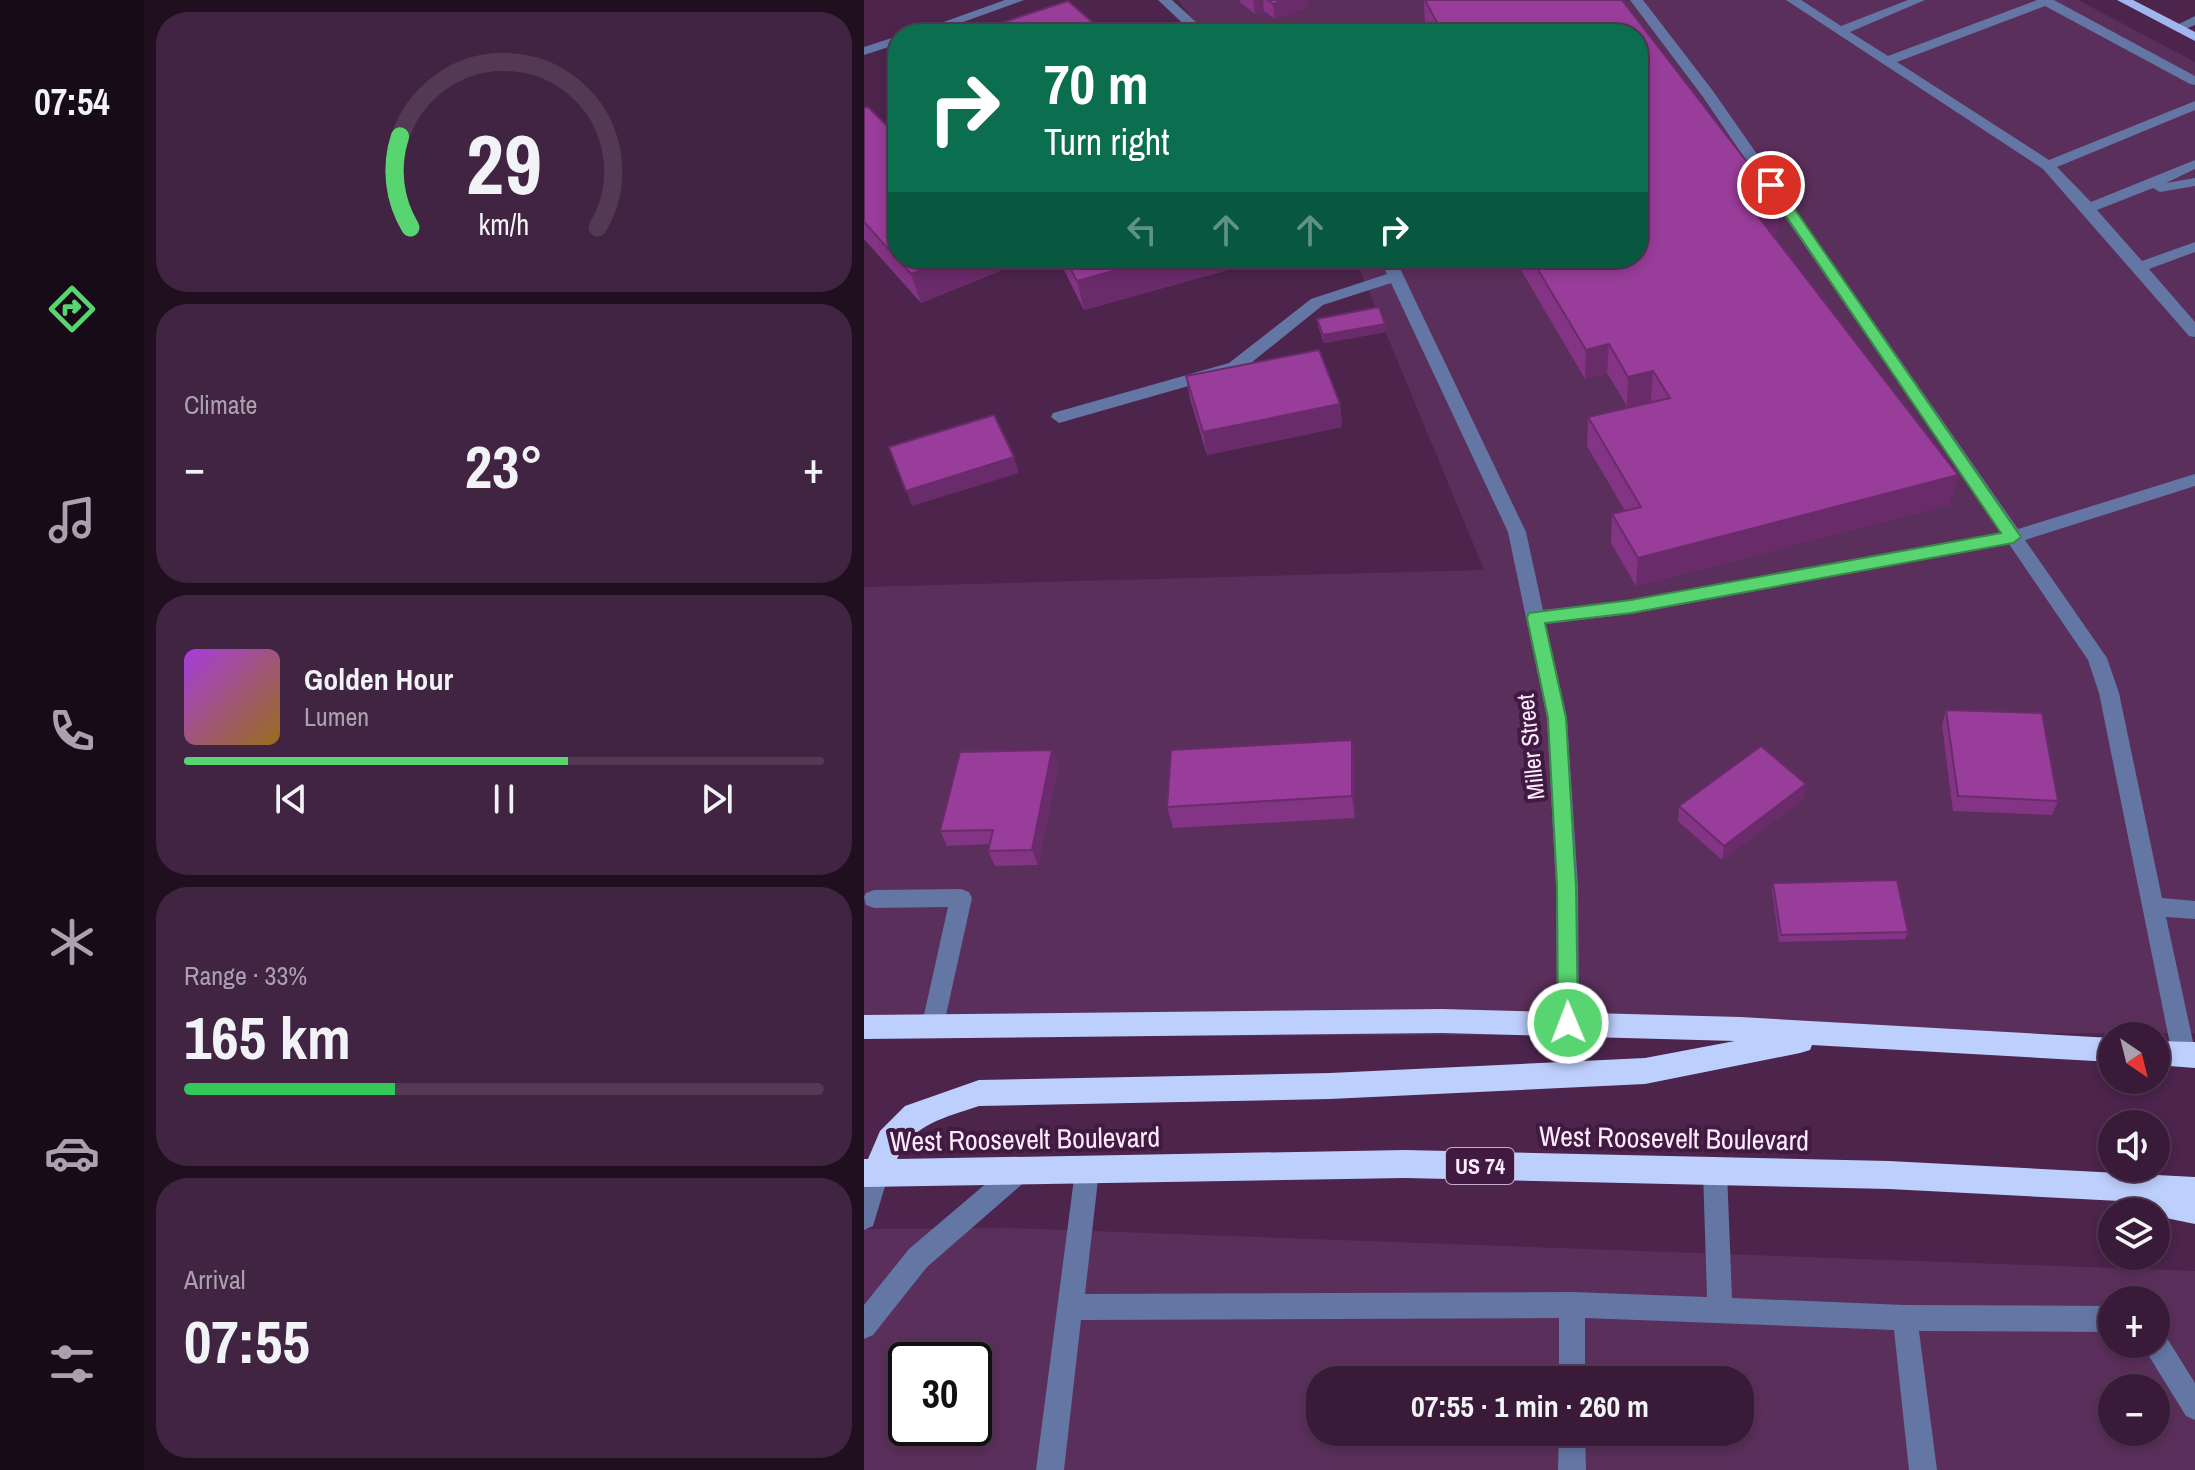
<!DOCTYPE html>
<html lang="en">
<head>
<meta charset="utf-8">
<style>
  :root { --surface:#391b39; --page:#402441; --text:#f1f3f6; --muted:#aba1ae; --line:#533953; --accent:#58d570 }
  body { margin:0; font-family:"Archivo Narrow",sans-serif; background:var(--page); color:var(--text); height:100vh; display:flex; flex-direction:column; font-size:30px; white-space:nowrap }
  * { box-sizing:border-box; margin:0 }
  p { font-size:26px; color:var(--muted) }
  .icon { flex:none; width:44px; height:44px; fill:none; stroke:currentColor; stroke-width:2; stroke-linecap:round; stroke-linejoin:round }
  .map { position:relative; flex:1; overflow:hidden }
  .side { display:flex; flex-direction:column; gap:12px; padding:12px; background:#1f0f1f; width:720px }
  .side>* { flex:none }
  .hud { position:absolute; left:24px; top:24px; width:760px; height:244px; border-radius:32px; box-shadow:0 4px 12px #0003,0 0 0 2px var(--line); background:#0b6e4f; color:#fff; overflow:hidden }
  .needle { width:52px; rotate:145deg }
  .controls { position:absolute; left:1234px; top:1022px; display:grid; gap:16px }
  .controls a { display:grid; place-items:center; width:72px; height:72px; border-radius:50%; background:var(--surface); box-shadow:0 4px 12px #0003,0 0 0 2px var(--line); font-size:40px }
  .speed { position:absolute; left:24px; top:1342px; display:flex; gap:16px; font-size:40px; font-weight:700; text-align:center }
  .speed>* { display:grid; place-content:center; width:104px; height:104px; border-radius:50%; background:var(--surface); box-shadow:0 4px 12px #0003,0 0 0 2px var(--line); line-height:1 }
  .speed .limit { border:4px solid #111; border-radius:12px; background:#fff; color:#111 }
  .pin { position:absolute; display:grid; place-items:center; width:68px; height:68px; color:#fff; margin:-34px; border:4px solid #fff; border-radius:50%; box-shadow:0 2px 8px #0007 }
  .me { position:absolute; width:88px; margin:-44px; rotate:359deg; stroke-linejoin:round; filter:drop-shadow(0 0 6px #0008) }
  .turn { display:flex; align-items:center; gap:28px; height:168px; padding:0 24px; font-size:36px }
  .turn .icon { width:104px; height:104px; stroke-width:2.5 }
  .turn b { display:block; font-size:56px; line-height:68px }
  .lanes { display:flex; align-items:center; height:76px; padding:0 24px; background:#0003; justify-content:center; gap:40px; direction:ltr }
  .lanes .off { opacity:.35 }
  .big { font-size:60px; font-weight:700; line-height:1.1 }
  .side .card { flex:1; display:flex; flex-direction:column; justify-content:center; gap:12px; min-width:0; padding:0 28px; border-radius:32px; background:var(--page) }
  .side .dial { align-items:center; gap:0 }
  .dial svg { height:208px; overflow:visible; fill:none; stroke:var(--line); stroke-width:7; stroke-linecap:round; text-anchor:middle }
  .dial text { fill:var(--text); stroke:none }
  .song { display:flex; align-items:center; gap:24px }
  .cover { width:96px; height:96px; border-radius:12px; background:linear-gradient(135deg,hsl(280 70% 55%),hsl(40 70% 35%)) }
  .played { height:8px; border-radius:4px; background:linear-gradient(90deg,var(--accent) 60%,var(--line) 60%) }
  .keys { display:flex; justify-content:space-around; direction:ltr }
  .heat { display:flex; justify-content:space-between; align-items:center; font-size:44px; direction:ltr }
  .charge { height:12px; border-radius:6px; background:linear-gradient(90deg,#34c759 33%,var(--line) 0) }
  .trip { position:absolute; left:442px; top:1366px; width:448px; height:80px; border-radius:32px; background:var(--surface); box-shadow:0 4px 12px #0003,0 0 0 2px var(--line); font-weight:700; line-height:80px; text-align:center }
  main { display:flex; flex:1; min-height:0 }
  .dock { display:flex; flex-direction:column; width:144px; justify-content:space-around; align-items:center; background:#170b17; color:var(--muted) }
  .dock .icon { width:56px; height:56px }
  .dock .on { color:var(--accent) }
  .dock b { font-size:36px; color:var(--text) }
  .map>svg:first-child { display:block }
  .built { fill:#5b2f5b; fill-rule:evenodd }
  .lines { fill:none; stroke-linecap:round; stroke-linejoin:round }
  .minor { fill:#6376a4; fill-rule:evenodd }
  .major { fill:#9fb6ee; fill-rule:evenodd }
  .highway { fill:#bdcffd; fill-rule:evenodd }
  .wall { fill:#833484 }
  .shaded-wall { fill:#6a2b6b }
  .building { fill:#983d99; stroke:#6a2b6b; stroke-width:2 }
  .route { fill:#58d570; stroke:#398a49; stroke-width:2 }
  .labels { text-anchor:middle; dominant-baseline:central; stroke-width:8; stroke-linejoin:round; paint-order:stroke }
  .shield { fill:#411a41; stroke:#c6acc5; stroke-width:2 }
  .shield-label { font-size:22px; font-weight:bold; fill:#ffebfe }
  .street-label { font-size:24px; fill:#ffebfe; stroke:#411a41 }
  .near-street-label { font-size:28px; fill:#ffebfe; stroke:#411a41 }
</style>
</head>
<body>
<main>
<nav class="dock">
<b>07:54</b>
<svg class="icon on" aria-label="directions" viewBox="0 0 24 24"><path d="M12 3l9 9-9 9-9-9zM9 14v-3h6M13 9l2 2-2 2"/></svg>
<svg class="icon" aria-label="music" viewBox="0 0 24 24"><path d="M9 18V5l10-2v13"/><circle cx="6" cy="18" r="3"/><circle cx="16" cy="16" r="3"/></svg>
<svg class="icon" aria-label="phone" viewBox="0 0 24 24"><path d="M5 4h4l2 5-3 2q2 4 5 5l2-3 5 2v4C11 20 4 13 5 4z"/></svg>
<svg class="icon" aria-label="climate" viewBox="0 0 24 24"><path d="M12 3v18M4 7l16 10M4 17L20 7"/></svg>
<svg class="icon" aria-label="car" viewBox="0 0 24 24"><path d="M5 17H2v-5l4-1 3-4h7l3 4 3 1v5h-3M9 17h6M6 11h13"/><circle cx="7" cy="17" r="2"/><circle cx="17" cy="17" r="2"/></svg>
<svg class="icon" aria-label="filters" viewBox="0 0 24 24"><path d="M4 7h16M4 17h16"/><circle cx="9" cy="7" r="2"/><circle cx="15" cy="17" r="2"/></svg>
</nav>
<section class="side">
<div class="card dial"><svg viewBox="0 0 100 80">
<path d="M14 69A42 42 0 1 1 86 69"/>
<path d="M14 69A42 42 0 0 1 10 34" stroke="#58d570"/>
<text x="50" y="56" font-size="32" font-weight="700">29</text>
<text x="50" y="72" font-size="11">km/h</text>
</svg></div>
<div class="card"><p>Climate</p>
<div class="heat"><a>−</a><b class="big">23°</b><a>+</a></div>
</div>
<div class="card">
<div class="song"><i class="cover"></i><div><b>Golden Hour</b><p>Lumen</p></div></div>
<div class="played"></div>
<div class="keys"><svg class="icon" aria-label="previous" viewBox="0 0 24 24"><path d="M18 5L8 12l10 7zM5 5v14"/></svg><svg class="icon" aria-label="pause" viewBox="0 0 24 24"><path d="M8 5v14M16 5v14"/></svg><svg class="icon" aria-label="next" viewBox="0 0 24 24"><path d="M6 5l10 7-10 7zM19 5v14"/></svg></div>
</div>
<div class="card"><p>Range · 33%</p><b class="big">165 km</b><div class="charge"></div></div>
<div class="card"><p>Arrival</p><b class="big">07:55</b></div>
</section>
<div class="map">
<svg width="1331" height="1470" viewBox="0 0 1331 1470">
  <rect width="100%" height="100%" fill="#4c244c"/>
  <!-- built -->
  <g class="built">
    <path d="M 314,0 L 1214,0 L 1331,62 L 1331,1033 L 0,1037 L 0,587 L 620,570 L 491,258 L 774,258 L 774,34 L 340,34 Z"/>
    <path d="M 142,1228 L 1331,1271 L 1331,1470 L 0,1470 L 0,1229 ZM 1248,1300 L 1292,1300 L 1292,1344 L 1248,1344 ZM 42,1360 L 110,1360 L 110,1428 L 42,1428 ZM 456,1380 L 876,1380 L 876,1432 L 456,1432 ZM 1248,1388 L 1292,1388 L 1292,1432 L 1248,1432 Z"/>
  </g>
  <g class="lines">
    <!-- minor -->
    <g class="minor">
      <path d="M 141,0 L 160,0 L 66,34 L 46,34 Z"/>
      <path d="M 294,0 L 308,0 L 345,34 L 330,34 Z"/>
      <path d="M 766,0 L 779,0 L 849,91 L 1154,529 L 1331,474 L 1331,486 L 1161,540 L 1243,658 L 1255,693 L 1298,898 L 1331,901 L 1331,919 L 1302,917 L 1331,1051 L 1328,1061 L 1320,1064 L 1312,1061 L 1308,1054 L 1235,693 L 1224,660 L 1145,544 L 767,614 L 682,624 L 703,718 L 714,886 L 715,1023 L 712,1030 L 704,1033 L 696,1030 L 693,1023 L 692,886 L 683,718 L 644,532 L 527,283 L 459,305 L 377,371 L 195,423 L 187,417 L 189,413 L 365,363 L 447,299 L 523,274 L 515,258 L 531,258 L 662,532 L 679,610 L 767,600 L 1137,533 L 839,97 Z"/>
      <path d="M 922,0 L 937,0 L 977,26 L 1044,0 L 1061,0 L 986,32 L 1024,56 L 1173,0 L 1190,0 L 1331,76 L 1331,85 L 1326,84 L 1181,6 L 1033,62 L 1185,160 L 1331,101 L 1331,110 L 1193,167 L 1227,202 L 1331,160 L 1331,169 L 1302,183 L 1331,178 L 1331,186 L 1296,192 L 1289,188 L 1233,210 L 1278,261 L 1331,242 L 1331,252 L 1285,269 L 1331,322 L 1331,337 L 1325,336 L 1179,169 Z"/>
      <path d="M 1331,16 L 1331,25 L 1314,32 L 1307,28 Z"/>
      <path d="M 34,36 L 34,44 L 0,55 L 0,47 Z"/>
      <path d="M 97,889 L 105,892 L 108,898 L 80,1024 L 77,1031 L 69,1034 L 61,1031 L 58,1024 L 84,907 L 10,908 L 2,905 L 0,897 L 2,893 L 10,890 Z"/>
      <path d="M 223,1160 L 232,1163 L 235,1171 L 221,1294 L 708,1292 L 843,1297 L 839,1171 L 842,1163 L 851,1160 L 860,1163 L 863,1171 L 868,1298 L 1041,1305 L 1248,1306 L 1248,1332 L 1055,1331 L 1073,1470 L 1045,1470 L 1030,1330 L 721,1318 L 721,1380 L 695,1380 L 695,1318 L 217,1320 L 200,1470 L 172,1470 L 211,1171 L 214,1163 Z"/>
      <path d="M 13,1161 L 22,1165 L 25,1173 L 9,1226 L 0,1230 L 0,1176 L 4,1165 Z"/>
      <path d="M 154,1161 L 163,1164 L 166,1172 L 163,1180 L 63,1267 L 9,1335 L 0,1339 L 0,1305 L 45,1249 L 145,1164 Z"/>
      <path d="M 1292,1331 L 1301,1335 L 1331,1383 L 1331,1420 L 1322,1416 L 1283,1353 L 1279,1344 L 1292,1344 Z"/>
      <path d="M 695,1432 L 721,1432 L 722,1470 L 694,1470 Z"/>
    </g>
    <!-- major -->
    <path class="major" d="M 1253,0 L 1269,0 L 1331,32 L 1331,41 Z"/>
    <!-- highway -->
    <g class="highway">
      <path d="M 578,1009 L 876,1017 L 1248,1038 L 1248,1062 L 948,1045 L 946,1050 L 936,1053 L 781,1084 L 466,1099 L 115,1106 C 83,1117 47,1124 33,1159 L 541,1150 L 1025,1161 L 1331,1177 L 1331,1224 L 1292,1216 L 1292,1212 L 1281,1212 L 1275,1202 L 1025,1189 L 541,1178 L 0,1187 L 0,1159 L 4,1159 L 16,1131 L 41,1106 L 115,1080 L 466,1073 L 781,1058 L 871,1041 L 578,1033 L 0,1039 L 0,1015 Z"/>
      <path d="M 1292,1041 L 1331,1042 L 1331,1068 L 1292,1065 Z"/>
    </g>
  </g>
  <!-- wall -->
  <g class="wall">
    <path d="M 376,0 L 443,0 L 444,7 L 411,19 L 400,11 L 391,14 L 376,2 Z"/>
    <path d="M 560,0 L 758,0 L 913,234 L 909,235 L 1086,504 L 772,586 L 747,543 L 748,514 L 761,511 L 723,446 L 724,417 L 788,402 L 787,400 L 763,406 L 743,373 L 721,379 L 650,258 L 774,258 L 774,34 L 566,34 L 561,25 Z"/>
    <path d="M 0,108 L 143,268 L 57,303 L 0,239 Z"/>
    <path d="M 194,258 L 403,258 L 403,259 L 220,310 Z"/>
    <path d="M 453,319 L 522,332 L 460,343 L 454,326 Z"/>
    <path d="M 322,376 L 476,404 L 478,427 L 343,455 L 326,399 Z"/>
    <path d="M 1082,710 L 1194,801 L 1188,815 L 1089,811 L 1078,725 Z"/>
    <path d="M 488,740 L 491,762 L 491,818 L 309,828 L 303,807 Z"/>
    <path d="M 194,765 L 174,865 L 131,866 L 124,851 L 126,844 L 83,846 L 76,831 Z"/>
    <path d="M 942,784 L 939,799 L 858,860 L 814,821 L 815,806 Z"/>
    <path d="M 909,883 L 1044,932 L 1041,939 L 915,942 L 908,890 Z"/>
  </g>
  <!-- shaded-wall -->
  <g class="shaded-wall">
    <path d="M 389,0 L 399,0 L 400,11 L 391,14 Z"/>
    <path d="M 420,0 L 443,0 L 444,7 L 411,19 L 409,4 Z"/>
    <path d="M 917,206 L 913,234 L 888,240 L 891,212 Z"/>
    <path d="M 87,258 L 140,258 L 143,268 L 57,303 L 47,274 Z"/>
    <path d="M 296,258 L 403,258 L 403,259 L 220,310 L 213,281 Z"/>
    <path d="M 521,324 L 522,332 L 460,343 L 459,335 Z"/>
    <path d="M 745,344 L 743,373 L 721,379 L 722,350 Z"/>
    <path d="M 789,371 L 787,400 L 763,406 L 764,377 Z"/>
    <path d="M 476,404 L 478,427 L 343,455 L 339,432 Z"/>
    <path d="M 150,457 L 155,473 L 48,506 L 42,491 Z"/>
    <path d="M 1094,475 L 1086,504 L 772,586 L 774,558 Z"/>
    <path d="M 488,740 L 491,762 L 491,818 L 488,796 Z"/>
    <path d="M 188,750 L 194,765 L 174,865 L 168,850 Z"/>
    <path d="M 942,784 L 939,799 L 858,860 L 860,846 Z"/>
  </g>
  <!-- building -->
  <g class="building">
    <path d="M 404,0 L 420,0 L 409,4 Z"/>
    <path d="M 561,0 L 758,0 L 917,206 L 891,212 L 1094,475 L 774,558 L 748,514 L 777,507 L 724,417 L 806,398 L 789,371 L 764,377 L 745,344 L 722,350 L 667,258 L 774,258 L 774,34 L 579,34 Z"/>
    <path d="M 204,1 L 242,34 L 103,34 Z"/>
    <path d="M 4,107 L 34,137 L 34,258 L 87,258 L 47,274 L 0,222 L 0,108 Z"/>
    <path d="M 201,258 L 296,258 L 213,281 Z"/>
    <path d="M 515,307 L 521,324 L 459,335 L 453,319 Z"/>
    <path d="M 455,350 L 476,404 L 339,432 L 322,376 Z"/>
    <path d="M 130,415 L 150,457 L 42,491 L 25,447 Z"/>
    <path d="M 1082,710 L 1178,713 L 1194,801 L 1094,796 Z"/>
    <path d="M 488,740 L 488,796 L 303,807 L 307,750 Z"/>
    <path d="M 897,746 L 942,784 L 860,846 L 815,806 Z"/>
    <path d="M 188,750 L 168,850 L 124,851 L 129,830 L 76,831 L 96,752 Z"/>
    <path d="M 1033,880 L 1044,932 L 917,935 L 909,883 Z"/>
  </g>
  <!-- route -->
  <path class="route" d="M 907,181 L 912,182 L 1157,537 L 1149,543 L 767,613 L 681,623 L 702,718 L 712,886 L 714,1023 L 711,1029 L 704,1032 L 697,1029 L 694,1023 L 693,886 L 684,718 L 663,618 L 665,613 L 767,600 L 1137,533 L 901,185 Z"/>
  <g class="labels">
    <!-- shield labels -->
    <rect class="shield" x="582" y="1148" width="68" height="36" rx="6"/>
    <g class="shield-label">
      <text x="616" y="1166">US 74</text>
    </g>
    <!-- street labels -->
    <g class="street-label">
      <text transform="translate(666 747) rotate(-96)">Miller Street</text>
    </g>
    <!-- near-street labels -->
    <g class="near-street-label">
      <text transform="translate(810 1138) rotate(1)">West Roosevelt Boulevard</text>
      <text transform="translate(161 1139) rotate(-1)">West Roosevelt Boulevard</text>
    </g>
  </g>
</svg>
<div class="controls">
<a><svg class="needle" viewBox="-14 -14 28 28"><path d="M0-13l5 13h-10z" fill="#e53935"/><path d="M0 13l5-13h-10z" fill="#aba1ae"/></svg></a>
<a><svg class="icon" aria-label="sound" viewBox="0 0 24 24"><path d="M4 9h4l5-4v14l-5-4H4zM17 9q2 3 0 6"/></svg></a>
<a><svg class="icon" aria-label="layers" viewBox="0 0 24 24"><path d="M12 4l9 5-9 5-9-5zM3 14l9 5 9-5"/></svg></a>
<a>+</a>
<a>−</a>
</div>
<div class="speed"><div class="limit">30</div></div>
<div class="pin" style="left:907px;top:185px;background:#d93025"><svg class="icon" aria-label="arrive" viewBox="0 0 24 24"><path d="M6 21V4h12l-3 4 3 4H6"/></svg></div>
<svg class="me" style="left:704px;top:1023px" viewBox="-20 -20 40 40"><circle r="17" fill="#58d570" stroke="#fff" stroke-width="3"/><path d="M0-11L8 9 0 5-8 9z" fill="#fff"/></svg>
<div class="trip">07:55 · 1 min · 260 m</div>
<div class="hud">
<div class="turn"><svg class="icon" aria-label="right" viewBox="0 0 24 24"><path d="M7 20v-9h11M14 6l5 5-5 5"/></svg><div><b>70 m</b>Turn right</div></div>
<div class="lanes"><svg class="icon off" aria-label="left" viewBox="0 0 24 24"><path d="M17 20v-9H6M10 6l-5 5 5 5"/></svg><svg class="icon off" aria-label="ahead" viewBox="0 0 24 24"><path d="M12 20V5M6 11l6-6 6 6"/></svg><svg class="icon off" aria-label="ahead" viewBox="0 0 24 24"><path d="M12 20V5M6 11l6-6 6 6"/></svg><svg class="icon" aria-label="right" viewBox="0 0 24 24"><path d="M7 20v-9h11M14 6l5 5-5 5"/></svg></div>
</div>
</div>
</main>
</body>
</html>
